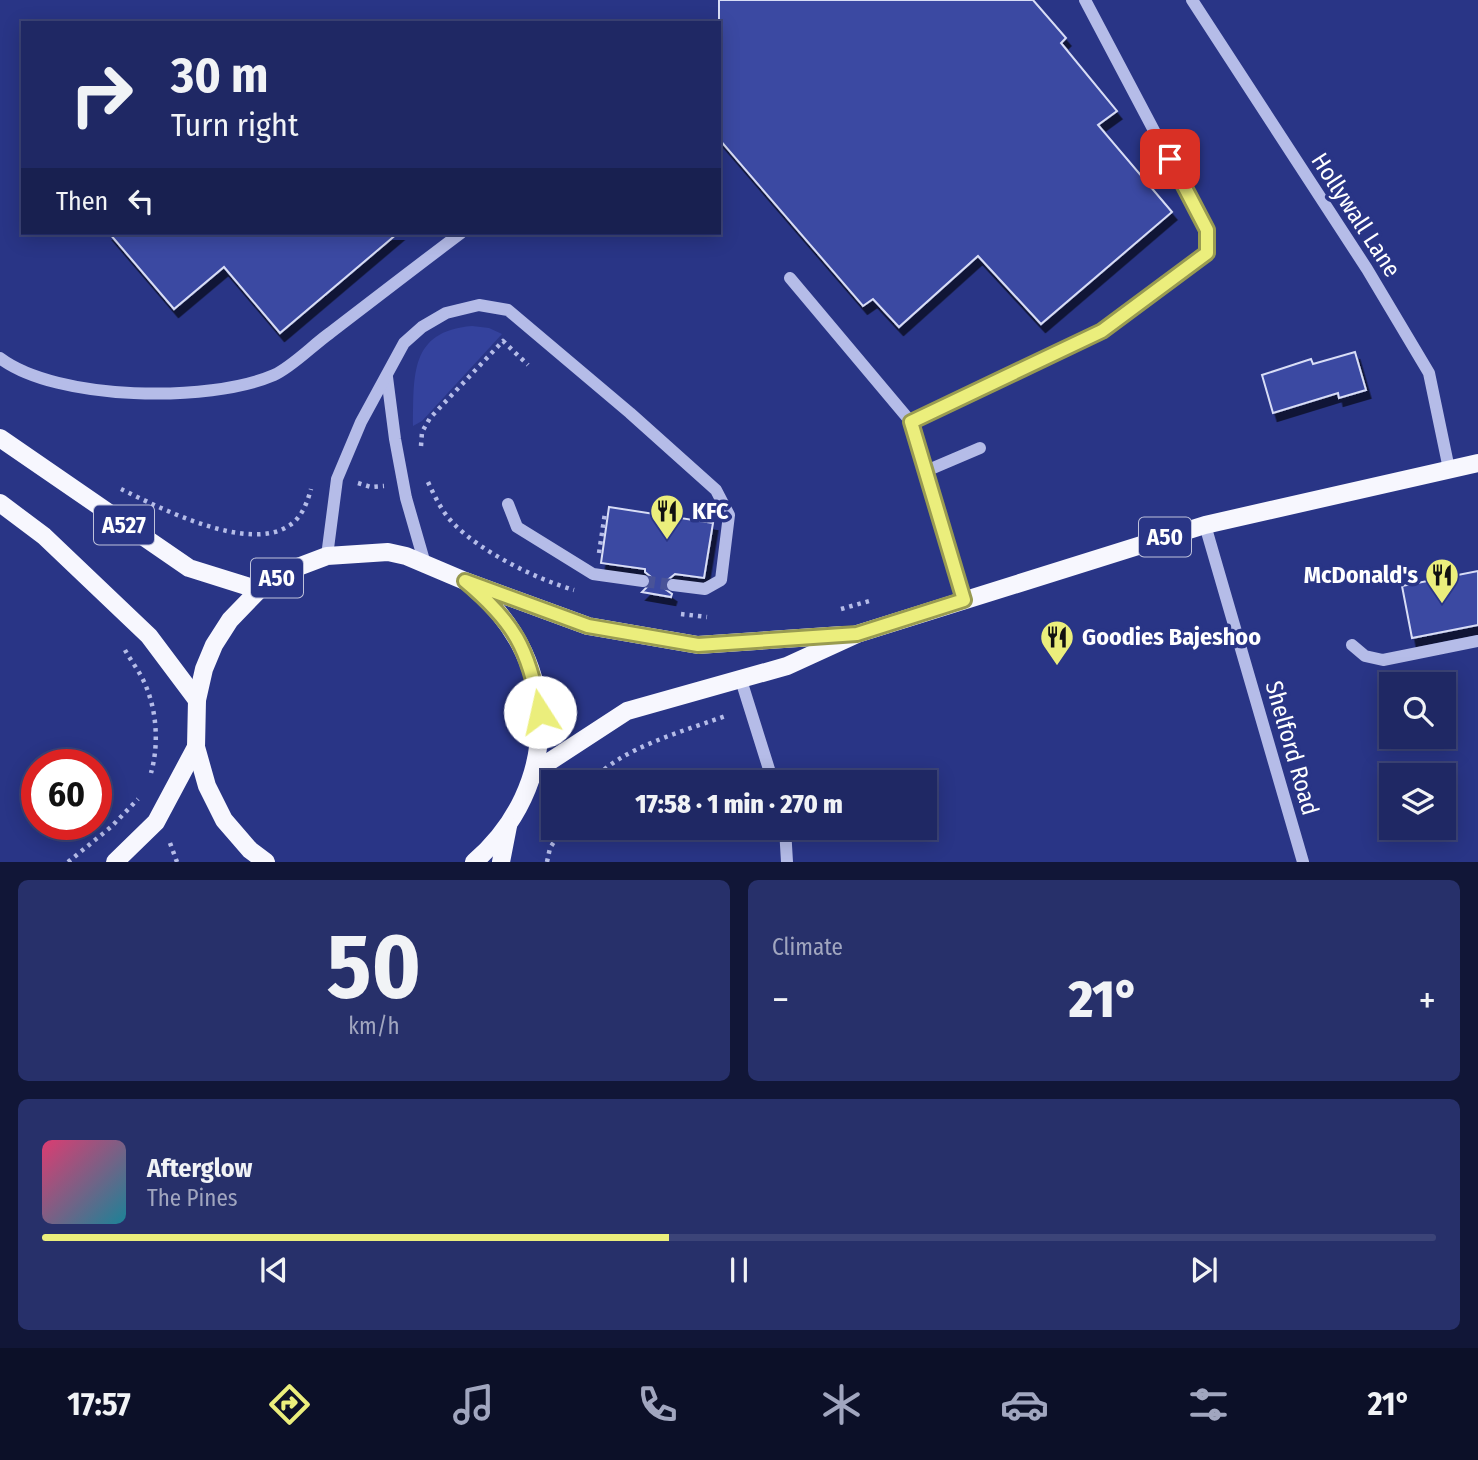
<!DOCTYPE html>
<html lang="en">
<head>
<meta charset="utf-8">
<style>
  :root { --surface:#1f2864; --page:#27306a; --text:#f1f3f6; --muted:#a1a6bf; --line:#3c4478; --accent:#ebee7c }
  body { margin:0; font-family:"Fira Sans Condensed",sans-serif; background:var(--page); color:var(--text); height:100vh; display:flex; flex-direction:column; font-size:26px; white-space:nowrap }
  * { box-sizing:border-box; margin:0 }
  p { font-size:23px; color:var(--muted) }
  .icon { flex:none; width:38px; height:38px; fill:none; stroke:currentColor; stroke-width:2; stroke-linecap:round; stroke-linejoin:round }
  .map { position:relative; height:862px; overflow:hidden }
  .sheet { display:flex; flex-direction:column; gap:18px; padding:18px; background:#111637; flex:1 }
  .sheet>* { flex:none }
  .top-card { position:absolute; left:21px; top:21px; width:700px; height:214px; border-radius:0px; box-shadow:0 4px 18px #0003,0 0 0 2px var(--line); background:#1f2864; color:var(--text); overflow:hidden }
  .buttons { position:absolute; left:1379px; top:672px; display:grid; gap:14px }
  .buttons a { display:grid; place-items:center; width:77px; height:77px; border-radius:0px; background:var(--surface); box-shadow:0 4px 18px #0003,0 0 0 2px var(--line); font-size:35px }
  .speed { position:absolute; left:21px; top:749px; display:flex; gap:14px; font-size:35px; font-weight:700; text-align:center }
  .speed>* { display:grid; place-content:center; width:91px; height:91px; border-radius:50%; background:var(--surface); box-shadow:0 4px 18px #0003,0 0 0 2px var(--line); line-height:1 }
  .speed .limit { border:10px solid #d22; background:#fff; color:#111 }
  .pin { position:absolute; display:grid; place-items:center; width:60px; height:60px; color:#fff; margin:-30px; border-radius:14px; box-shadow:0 4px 10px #0006 }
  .me { position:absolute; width:77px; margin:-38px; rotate:350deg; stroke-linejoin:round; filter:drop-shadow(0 0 5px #0008) }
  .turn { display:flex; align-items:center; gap:24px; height:147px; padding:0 35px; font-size:32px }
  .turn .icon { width:91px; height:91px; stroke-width:2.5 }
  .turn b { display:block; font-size:49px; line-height:60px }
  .then { display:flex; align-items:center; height:66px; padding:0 35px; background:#0003; gap:14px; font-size:26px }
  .big { font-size:52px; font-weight:800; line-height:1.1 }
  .sheet .card { flex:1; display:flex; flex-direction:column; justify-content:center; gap:10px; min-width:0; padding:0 24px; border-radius:10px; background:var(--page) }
  .sheet .dial { align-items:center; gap:0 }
  .dial b { font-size:91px; line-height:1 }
  .song { display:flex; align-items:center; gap:21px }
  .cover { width:84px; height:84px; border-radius:10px; background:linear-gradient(135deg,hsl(340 70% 55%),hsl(190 70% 35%)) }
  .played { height:7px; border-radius:4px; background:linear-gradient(90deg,var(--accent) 45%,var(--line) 45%) }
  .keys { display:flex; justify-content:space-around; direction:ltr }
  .heat { display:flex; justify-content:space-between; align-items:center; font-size:38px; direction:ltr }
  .sheet .tiles { flex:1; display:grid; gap:18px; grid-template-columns:1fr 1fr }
  .card:last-child { grid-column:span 2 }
  .trip { position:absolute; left:541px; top:770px; width:396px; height:70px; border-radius:0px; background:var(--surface); box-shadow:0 4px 18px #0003,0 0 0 2px var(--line); font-weight:800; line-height:70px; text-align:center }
  .dock { display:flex; height:112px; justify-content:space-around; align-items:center; background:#0c1028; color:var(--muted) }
  .dock .icon { width:49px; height:49px }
  .dock .current { color:var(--accent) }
  .dock b { font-size:32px; color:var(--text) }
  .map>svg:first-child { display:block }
  .green { fill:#34429d }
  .building { fill:#3a48a2; stroke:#d8ddf6; stroke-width:2; filter:url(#shadow) }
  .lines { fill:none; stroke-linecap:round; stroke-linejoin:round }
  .minor-tunnel { stroke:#495398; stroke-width:12; stroke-dasharray:12 6; stroke-linecap:butt }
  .path { stroke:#b5bce8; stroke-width:4.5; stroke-dasharray:3.5 5; stroke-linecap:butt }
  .minor { stroke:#b5bce8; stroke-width:12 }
  .major { stroke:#f7f7fe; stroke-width:18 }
  .route-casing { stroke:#999b51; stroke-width:18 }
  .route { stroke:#ebee7c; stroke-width:12 }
  .labels { text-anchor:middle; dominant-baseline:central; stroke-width:7; stroke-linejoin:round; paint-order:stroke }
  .shield { fill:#293586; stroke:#bfc2db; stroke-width:2 }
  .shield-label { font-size:23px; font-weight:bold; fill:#fff }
  .street-label { font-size:24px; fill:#fff; stroke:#293586 }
  .poi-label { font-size:24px; font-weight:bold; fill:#fff; stroke:#293586; text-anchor:start }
</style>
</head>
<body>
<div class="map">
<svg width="1478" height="862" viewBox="0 0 1478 862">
  <defs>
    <filter id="shadow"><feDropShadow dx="4.5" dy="8" stdDeviation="0" flood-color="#0009"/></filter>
  </defs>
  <rect width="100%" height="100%" fill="#293586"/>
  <!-- green -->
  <path class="green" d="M 472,326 L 489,328 L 502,334 L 422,421 L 413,426 C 414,376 409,331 472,326 Z"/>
  <!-- building -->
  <g class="building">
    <path d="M 719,0 L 1033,0 L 1066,38 L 1061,43 L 1117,111 L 1098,125 L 1172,212 L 1041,324 L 978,256 L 899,327 L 873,299 L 863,306 L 719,139 Z"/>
    <path d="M 109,233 L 398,233 L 280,333 L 224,267 L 174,309 Z"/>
    <path d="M 1355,352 L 1366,390 L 1339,398 L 1338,393 L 1273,413 L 1262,375 L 1311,359 L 1313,364 Z"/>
    <path d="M 609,507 L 713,523 L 704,578 L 675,574 L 664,583 L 665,589 L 672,594 L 671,597 L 642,592 L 651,583 L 651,577 L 645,572 L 645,569 L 601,563 Z"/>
    <path d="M 1478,571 L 1478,625 L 1412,638 L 1402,586 Z"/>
  </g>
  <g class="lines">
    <!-- minor-tunnel -->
    <path class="minor-tunnel" d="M 643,581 L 673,585"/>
    <!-- path -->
    <g class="path">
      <path d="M 421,446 L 422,432 L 430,418 L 503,341 L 528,365"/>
      <path d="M 428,482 C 435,497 442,512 454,524 C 481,552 536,579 574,590"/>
      <path d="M 358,483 L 371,487 L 384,486"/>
      <path d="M 121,489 C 160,508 249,554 290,525 C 302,517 307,503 311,489"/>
      <path d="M 599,553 L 605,513"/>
      <path d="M 841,609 L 873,600"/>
      <path d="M 681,614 L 707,617"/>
      <path d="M 125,650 C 131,661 140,672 145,684 C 157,711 159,745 151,773"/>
      <path d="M 593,782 C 615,749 691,729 728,715"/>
      <path d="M 170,843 L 177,862"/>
      <path d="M 68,862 L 111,827 L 138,799"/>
      <path d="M 547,862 L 550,848 L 563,828"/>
    </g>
    <!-- minor -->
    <g class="minor">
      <path d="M 1192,0 L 1367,269 L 1429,373 L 1449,469"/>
      <path d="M 790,278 L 911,422 L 964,600"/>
      <path d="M 0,358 C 57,401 209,403 274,375 C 292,367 313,345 330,333 C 373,300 417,266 461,233"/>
      <path d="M 387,377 L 395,439 L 406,498 L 425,564"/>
      <path d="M 911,422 L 1102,331 L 1207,253 L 1207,231 L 1085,0"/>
      <path d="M 926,471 L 980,448"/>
      <path d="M 508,504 L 517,527 L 593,574 L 643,581"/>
      <path d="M 1205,525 L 1303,862"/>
      <path d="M 327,556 L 337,479 L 361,422 L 404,343 L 422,327 L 446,313 L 479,305 L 508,310 L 630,413 L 716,490 L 729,515 L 721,580 L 705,589 L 673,585"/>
      <path d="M 1352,645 L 1365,656 L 1383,660 L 1478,641"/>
      <path d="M 741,680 L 773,782"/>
      <path d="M 785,828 L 787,862"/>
    </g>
    <!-- major -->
    <g class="major">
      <path d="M 0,438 L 189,568 L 259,590"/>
      <path d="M 0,503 L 44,536 L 149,636 L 197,700"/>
      <path d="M 535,771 L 627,711 L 787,666 L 857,634 L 1205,525 L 1478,463"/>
      <path d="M 115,862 L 156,822 L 196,747"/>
      <path d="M 266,862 L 250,850 L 224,820 L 207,786 L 196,747 L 197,700 L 204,669 L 214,645 L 230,620 L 259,590 L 290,570 L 327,556 L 388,552 L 406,556 L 465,581 L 588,626 L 698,645 L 843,635"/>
      <path d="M 474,862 C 561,787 562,662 474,588"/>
      <path d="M 501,862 L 508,826"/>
    </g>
  </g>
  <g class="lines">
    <!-- route casing -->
    <g class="route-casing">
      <path id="route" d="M 540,712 C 529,649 514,622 465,581 L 588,626 L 698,645 L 857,634 L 964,600 L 911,422 L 1102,331 L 1207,253 L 1207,230 L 1170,159"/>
    </g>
    <!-- route -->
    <use href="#route" class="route"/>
  </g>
  <!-- icons -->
  <defs>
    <g id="restaurant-pin" transform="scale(1.75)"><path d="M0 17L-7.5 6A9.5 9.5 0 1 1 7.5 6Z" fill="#ebee7c" stroke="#293586"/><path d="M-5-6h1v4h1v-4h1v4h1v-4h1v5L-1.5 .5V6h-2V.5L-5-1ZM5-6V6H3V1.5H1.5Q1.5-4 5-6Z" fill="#111"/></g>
  </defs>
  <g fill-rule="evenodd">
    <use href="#restaurant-pin" x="667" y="511"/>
    <use href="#restaurant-pin" x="1442" y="575"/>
    <use href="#restaurant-pin" x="1057" y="637"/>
  </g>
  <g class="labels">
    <!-- shield labels -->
    <g class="shield">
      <rect x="94" y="505.5" width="60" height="39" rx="5"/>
      <rect x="1139" y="517.5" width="52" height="39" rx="5"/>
      <rect x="251" y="558.5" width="52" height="39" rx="5"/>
    </g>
    <g class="shield-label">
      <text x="124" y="525">A527</text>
      <text x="1165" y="537">A50</text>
      <text x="277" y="578">A50</text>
    </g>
    <!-- street labels -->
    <g class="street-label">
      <text transform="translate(1356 215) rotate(57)">Hollywall Lane</text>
      <text transform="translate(1292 748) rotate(74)">Shelford Road</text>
    </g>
    <!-- poi labels -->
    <g class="poi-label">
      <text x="692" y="511">KFC</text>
      <text x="1418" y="575" text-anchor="end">McDonald's</text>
      <text x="1082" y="637">Goodies Bajeshoo</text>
    </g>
  </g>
</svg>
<div class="buttons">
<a><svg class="icon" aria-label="search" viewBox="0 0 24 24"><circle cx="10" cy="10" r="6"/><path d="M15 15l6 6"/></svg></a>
<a><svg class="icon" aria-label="layers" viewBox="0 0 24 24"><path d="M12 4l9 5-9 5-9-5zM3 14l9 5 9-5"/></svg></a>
</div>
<div class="speed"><div class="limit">60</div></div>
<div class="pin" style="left:1170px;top:159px;background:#d93025"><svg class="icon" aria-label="arrive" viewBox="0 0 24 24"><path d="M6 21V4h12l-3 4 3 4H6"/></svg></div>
<svg class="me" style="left:540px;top:712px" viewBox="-20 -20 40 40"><circle r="19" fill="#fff"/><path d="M0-13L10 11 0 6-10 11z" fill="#ebee7c"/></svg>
<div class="trip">17:58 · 1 min · 270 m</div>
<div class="top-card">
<div class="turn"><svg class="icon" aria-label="right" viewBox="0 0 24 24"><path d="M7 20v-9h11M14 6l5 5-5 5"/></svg><div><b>30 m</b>Turn right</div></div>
<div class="then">Then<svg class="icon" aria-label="left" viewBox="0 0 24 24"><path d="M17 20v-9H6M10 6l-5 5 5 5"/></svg></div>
</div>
</div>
<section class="sheet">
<div class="tiles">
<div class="card dial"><b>50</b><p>km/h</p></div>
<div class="card"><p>Climate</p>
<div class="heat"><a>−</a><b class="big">21°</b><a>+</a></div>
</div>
<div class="card">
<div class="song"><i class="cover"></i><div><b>Afterglow</b><p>The Pines</p></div></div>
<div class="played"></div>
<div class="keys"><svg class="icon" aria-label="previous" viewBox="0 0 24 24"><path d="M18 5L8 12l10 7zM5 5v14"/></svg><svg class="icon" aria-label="pause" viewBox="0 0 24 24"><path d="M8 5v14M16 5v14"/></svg><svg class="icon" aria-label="next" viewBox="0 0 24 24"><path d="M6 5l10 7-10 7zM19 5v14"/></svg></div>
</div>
</div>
</section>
<nav class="dock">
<b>17:57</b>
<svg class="icon current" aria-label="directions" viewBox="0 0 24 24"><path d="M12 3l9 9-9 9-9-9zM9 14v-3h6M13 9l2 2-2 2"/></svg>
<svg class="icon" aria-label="music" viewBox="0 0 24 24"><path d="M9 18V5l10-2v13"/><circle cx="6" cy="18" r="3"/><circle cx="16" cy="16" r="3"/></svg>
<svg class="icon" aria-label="phone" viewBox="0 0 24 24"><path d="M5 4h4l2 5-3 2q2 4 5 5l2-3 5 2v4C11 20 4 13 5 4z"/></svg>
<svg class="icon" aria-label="climate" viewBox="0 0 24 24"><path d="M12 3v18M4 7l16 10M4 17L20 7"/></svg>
<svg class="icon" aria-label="car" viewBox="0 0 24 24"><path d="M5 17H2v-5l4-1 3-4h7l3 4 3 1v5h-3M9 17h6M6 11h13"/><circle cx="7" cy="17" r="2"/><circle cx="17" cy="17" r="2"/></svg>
<svg class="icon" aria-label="filters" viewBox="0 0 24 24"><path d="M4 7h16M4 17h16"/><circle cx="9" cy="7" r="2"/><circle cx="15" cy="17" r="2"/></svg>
<b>21°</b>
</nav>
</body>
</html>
